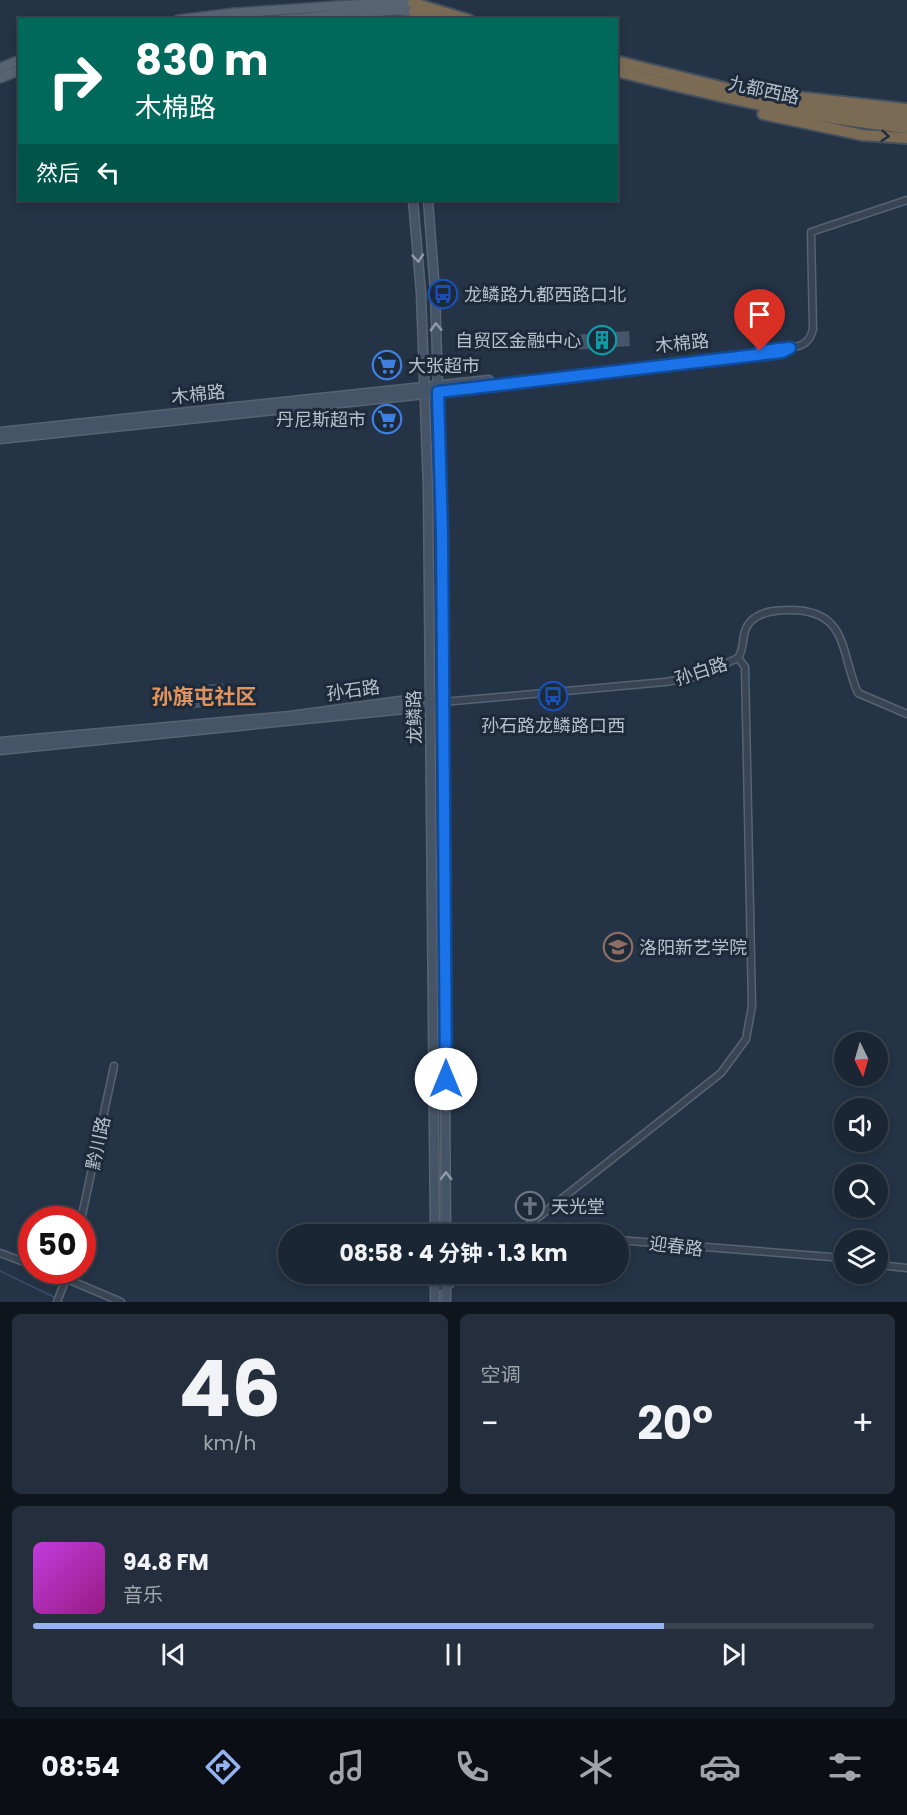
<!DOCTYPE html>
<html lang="zh">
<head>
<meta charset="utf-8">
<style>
  :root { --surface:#1b2634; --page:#242e3c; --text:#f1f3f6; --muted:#a0a5ac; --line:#39434f; --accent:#95b2f1 }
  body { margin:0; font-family:Poppins,"Noto Sans SC",sans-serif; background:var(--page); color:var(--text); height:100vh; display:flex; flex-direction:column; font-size:22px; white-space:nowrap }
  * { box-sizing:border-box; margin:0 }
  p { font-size:20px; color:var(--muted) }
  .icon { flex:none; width:33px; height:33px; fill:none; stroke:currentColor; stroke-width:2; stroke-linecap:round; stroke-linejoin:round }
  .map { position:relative; height:1302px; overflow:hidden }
  .side { display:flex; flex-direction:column; gap:12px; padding:12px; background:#0f151d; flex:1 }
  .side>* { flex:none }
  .hud { position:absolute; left:18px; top:18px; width:600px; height:183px; border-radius:0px; box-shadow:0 3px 9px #0003,0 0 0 2px var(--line); background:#00695c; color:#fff; overflow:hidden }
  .needle { width:39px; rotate:175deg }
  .controls { position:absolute; left:834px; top:1032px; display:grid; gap:12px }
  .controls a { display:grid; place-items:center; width:54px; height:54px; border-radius:50%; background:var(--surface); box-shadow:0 3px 9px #0003,0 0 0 2px var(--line); font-size:30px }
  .speed { position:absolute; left:18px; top:1206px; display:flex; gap:12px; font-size:30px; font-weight:700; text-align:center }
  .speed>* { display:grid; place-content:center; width:78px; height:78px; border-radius:50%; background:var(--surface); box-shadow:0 3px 9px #0003,0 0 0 2px var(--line); line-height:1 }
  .speed .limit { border:9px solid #d22; background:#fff; color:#111 }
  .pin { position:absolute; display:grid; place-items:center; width:51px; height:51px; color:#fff; margin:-62px -26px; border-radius:50% 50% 50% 0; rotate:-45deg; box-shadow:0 0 6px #0007 }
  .pin .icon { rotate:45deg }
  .me { position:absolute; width:66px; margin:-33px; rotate:0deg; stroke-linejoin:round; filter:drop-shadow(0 0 4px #0008) }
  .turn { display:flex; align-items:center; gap:21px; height:126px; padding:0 18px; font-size:27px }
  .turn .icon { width:78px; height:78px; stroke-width:2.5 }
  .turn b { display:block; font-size:42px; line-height:51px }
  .then { display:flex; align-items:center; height:57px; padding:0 18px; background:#0003; gap:12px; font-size:22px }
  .big { font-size:45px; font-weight:700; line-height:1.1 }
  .side .tile { flex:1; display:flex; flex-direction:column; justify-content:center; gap:9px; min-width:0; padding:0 21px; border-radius:9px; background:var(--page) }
  .side .dial { align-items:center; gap:0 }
  .dial b { font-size:78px; line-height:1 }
  .song { display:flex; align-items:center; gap:18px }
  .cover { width:72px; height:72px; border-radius:9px; background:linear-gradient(135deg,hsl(290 70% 55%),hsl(310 70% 35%)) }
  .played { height:6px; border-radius:3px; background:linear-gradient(90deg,var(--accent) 75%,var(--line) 75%) }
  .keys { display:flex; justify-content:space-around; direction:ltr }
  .heat { display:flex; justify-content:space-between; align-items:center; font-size:33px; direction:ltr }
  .side .tiles { flex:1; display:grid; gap:12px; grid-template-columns:1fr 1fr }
  .tile:last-child { grid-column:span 2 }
  .trip { position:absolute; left:278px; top:1224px; width:351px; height:60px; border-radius:30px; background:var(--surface); box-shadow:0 3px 9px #0003,0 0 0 2px var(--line); font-weight:700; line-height:60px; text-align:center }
  .tabs { display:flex; height:96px; justify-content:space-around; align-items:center; background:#0b0f15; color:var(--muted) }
  .tabs .icon { width:42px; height:42px }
  .tabs .selected { color:var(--accent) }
  .tabs b { font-size:27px; color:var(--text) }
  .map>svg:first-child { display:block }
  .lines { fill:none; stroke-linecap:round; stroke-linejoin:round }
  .stream { stroke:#364f6e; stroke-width:1.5 }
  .building { fill:#46556a }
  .street-casing { stroke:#576372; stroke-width:9 }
  .secondary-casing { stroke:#576372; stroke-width:11 }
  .primary-casing { stroke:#424e5e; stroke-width:12 }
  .highway-casing { stroke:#43505f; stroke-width:14 }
  .street { stroke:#394554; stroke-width:6 }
  .secondary { stroke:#465468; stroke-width:8 }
  .primary { stroke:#576474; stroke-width:9 }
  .highway { stroke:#7b6b55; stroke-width:10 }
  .oneway { stroke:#222d3b }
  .oneway2 { stroke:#8f9aaa }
  .route-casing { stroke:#114b97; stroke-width:15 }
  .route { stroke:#1a73e8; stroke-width:10 }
  .labels { text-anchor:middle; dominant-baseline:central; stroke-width:6; stroke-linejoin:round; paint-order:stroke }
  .street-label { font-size:18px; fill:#b6c0ce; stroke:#1d2a3a }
  .poi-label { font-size:18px; fill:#b6c0ce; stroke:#1d2a3a; text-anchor:start }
  .quarter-label { font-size:21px; font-weight:bold; fill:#e1945e; stroke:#1d2a3a }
</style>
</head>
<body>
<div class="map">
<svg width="907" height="1302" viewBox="0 0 907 1302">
  <rect width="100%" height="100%" fill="#243345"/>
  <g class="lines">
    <!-- stream -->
    <path class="stream" d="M 0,1271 L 56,1298"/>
  </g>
  <!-- building -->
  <g class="building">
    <path d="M 629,331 L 630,346 L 574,350 L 573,335 Z"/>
    <path d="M 223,683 L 226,699 L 222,700 L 223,705 L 188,709 L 187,703 L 182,704 L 181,692 L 184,692 L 183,687 Z"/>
  </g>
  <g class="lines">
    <!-- street casing -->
    <g class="street-casing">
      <g id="street">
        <path d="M 790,348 C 803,346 810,342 813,329 L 811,232 L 907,200"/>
        <path d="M 443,702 L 665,682 L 695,677 L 738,658 C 746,646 740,632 751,621 C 761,611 777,610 790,610 C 849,610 840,653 858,693 L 907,714"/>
        <path d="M 81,1220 L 114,1066"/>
        <path d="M 522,1231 L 559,1234"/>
        <path d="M 517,1234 L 721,1073 L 746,1039 L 752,1006 L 745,667 L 738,658"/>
        <path d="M 618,1240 L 844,1258"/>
        <path d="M 0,1253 L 32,1265"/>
        <path d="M 878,1265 L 907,1268"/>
        <path d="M 46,1270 L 121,1302"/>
        <path d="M 435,1287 L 446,1287 L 464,1274"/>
        <path d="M 57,1302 L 69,1270"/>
      </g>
    </g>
    <!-- secondary casing -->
    <g class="secondary-casing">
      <g id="secondary">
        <path d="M 413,200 L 421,293 L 428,489 L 435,1234"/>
        <path d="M 428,200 L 435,291 L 441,487 L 446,1234"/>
        <path d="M 0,432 L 489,380"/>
        <path d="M 0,439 L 425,394 L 782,352 L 790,348"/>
        <path d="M 0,742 L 290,716 L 430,697 L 435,698"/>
        <path d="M 0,750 L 435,706"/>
        <path d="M 435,1302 L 435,1274"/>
        <path d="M 446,1302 L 446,1274"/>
      </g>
    </g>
    <!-- primary casing -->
    <g class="primary-casing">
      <g id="primary">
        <path d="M 178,20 L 235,13 L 396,2 L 413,3"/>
        <path d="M 279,20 L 396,10 L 414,12"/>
        <path d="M 0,68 L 20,60"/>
        <path d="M 0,78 L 20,70"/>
      </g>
    </g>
    <!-- highway casing -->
    <g class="highway-casing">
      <g id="highway">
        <path d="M 413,3 L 469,20"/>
        <path d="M 414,12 L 440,20"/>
        <path d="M 616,61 L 786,103 L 907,119"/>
        <path d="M 616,71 C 714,96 806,117 907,128"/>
        <path d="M 780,95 L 907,109"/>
        <path d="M 763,114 L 862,135 L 907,138"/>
      </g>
    </g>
    <!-- street -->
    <use href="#street" class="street"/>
    <!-- secondary -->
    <use href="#secondary" class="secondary"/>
    <!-- primary -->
    <use href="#primary" class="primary"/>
    <!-- highway -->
    <use href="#highway" class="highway"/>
  </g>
  <!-- one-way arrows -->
  <defs><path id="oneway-chevron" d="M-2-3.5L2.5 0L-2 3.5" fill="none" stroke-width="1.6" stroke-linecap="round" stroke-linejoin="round" transform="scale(1.5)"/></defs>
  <use class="oneway" href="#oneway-chevron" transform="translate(885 136) rotate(5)"/>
  <g class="oneway2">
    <use href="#oneway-chevron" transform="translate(418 258) rotate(85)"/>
    <use href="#oneway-chevron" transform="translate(436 327) rotate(-92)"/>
    <use href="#oneway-chevron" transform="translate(446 1176) rotate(-90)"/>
  </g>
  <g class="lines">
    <!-- route casing -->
    <g class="route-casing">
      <path id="route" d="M 446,1079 L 442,534 L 438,392 L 782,352 L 790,348 L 760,351"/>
    </g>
    <!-- route -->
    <use href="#route" class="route"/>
  </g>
  <!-- icons -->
  <defs>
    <g id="bus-ring" transform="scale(1.5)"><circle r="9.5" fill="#1d2a3a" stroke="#1a4fb4" stroke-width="1.5"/><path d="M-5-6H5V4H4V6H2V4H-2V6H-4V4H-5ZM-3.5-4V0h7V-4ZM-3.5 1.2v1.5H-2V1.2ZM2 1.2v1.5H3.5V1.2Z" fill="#1a4fb4"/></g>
    <g id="building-ring" transform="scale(1.5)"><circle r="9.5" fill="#1d2a3a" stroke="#0f9aa8" stroke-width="1.5"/><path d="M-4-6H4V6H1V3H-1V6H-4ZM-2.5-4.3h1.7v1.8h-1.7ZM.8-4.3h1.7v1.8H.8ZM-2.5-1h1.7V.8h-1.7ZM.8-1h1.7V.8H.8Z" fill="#0f9aa8"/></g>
    <g id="supermarket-ring" transform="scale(1.5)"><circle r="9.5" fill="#1d2a3a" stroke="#3f7fe0" stroke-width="1.5"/><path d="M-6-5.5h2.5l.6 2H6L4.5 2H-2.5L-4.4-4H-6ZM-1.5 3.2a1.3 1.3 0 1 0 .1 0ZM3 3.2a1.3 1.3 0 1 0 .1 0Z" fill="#3f7fe0"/></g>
    <g id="school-ring" transform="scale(1.5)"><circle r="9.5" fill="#1d2a3a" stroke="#8d6e63" stroke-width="1.5"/><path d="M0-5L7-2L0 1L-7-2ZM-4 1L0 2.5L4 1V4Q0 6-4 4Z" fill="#8d6e63"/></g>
    <g id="church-ring" transform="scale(1.5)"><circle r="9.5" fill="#1d2a3a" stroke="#6b7280" stroke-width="1.5"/><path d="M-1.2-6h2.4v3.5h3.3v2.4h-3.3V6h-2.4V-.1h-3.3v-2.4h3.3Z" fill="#6b7280"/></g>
  </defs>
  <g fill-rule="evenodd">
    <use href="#bus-ring" x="443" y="294"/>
    <use href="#building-ring" x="602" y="340"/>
    <use href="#supermarket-ring" x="387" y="365"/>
    <use href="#supermarket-ring" x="387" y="419"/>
    <use href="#bus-ring" x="553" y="696"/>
    <use href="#school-ring" x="618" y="947"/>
    <use href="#church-ring" x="530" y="1206"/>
  </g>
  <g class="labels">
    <!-- street labels -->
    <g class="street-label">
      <text transform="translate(764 90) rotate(12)">九都西路</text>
      <text transform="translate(682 343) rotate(-6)">木棉路</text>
      <text transform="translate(198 394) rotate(-6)">木棉路</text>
      <text transform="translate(701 671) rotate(-18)">孙白路</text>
      <text transform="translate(353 690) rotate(-8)">孙石路</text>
      <text transform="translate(414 717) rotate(-91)">龙鳞路</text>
      <text transform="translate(98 1143) rotate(-78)">黔川路</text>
      <text transform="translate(676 1246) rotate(7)">迎春路</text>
    </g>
    <!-- poi labels -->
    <g class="poi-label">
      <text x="464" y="294">龙鳞路九都西路口北</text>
      <text x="581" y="340" text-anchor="end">自贸区金融中心</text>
      <text x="408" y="365">大张超市</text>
      <text x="366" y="419" text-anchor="end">丹尼斯超市</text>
      <text x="553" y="725" text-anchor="middle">孙石路龙鳞路口西</text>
      <text x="639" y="947">洛阳新艺学院</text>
      <text x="551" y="1206">天光堂</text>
    </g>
    <!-- quarter labels -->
    <g class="quarter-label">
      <text x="204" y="696">孙旗屯社区</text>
    </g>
  </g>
</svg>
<div class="controls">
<a><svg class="needle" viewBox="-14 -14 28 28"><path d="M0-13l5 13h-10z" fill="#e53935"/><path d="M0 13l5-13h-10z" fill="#a0a5ac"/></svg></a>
<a><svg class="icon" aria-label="sound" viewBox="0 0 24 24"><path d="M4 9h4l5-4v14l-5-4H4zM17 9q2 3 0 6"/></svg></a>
<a><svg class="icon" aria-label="search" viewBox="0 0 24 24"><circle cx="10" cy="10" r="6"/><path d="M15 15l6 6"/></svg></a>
<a><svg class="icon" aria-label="layers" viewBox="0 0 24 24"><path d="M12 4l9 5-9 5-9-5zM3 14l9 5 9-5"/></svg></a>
</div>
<div class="speed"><div class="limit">50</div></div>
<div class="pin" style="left:760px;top:351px;background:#d93025"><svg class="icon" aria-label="arrive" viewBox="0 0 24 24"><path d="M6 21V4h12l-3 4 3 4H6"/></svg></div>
<svg class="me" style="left:446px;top:1079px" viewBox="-20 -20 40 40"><circle r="19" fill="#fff"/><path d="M0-13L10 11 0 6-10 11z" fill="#1a73e8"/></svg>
<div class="trip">08:58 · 4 分钟 · 1.3 km</div>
<div class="hud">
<div class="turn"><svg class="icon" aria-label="right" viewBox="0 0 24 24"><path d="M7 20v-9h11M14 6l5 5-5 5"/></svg><div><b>830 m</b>木棉路</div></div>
<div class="then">然后<svg class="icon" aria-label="left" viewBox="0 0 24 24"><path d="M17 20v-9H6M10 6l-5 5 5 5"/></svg></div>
</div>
</div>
<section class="side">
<div class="tiles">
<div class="tile dial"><b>46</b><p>km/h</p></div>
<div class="tile"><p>空调</p>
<div class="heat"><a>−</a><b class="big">20°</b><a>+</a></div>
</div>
<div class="tile">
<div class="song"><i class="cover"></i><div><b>94.8 FM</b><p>音乐</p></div></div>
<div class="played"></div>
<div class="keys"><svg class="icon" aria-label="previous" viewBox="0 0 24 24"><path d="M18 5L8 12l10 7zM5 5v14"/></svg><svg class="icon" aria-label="pause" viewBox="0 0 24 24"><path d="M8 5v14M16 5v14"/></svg><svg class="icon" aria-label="next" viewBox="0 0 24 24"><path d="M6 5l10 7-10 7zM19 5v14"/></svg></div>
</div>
</div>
</section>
<nav class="tabs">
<b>08:54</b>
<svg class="icon selected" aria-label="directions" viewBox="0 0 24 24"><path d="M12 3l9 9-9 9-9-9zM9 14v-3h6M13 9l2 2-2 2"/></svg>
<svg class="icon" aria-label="music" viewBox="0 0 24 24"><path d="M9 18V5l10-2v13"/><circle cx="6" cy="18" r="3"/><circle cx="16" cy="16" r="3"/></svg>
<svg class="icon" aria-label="phone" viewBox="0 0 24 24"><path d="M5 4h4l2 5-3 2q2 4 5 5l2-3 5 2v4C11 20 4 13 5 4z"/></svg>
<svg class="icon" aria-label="climate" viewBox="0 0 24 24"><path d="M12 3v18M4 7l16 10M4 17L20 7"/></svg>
<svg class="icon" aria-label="car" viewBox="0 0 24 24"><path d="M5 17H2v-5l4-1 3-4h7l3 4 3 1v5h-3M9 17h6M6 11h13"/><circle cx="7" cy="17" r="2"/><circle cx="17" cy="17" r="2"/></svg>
<svg class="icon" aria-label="filters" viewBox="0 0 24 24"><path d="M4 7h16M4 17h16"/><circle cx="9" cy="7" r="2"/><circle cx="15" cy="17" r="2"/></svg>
</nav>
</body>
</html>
